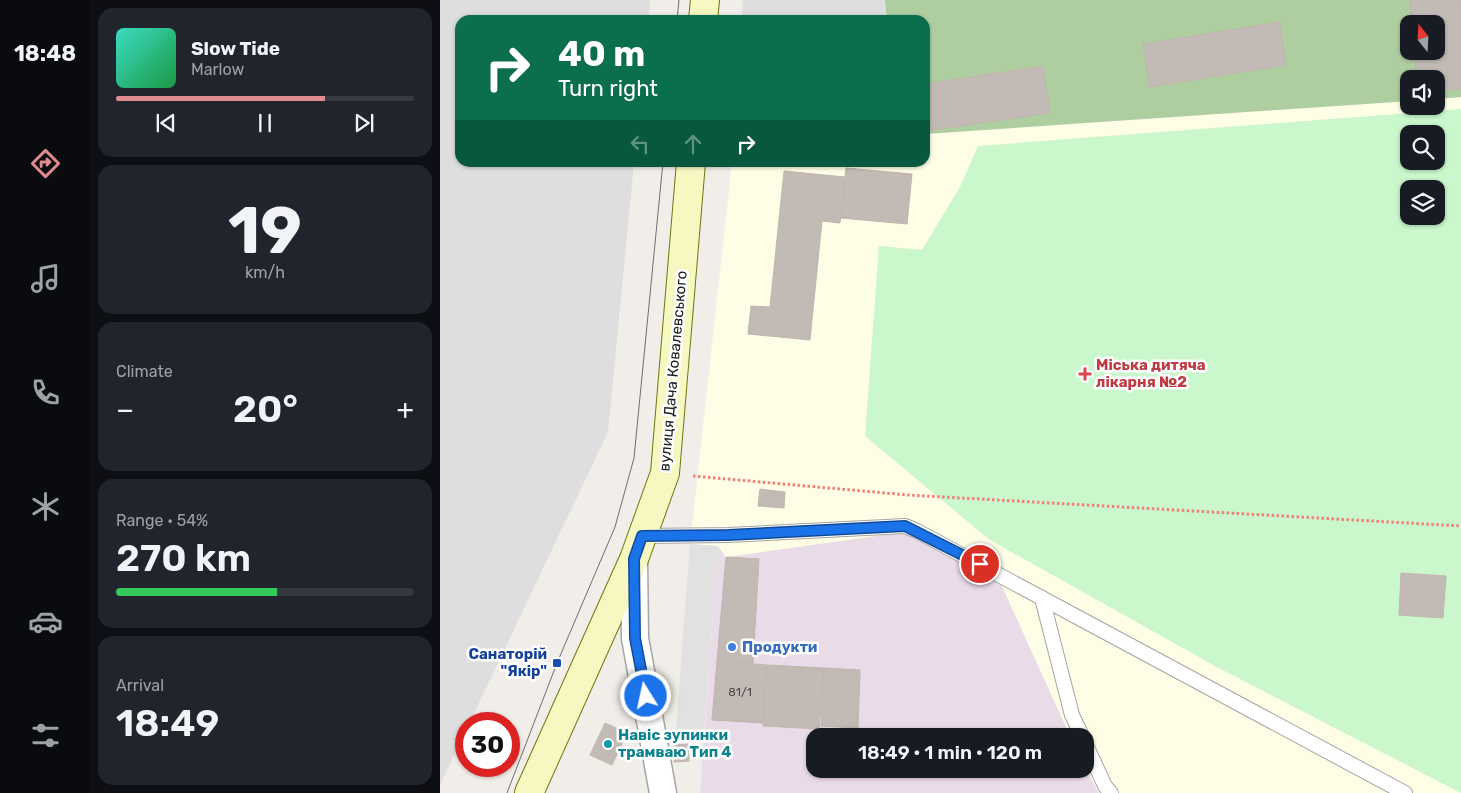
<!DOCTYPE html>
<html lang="en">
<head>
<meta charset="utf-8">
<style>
  :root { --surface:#171b24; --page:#20242c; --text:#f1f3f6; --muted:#9ea1a6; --line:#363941; --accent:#df8b90 }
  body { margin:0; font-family:Rubik,sans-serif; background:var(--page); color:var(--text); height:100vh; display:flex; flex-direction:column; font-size:19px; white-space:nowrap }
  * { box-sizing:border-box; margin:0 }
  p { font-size:16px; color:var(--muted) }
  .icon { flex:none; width:28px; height:28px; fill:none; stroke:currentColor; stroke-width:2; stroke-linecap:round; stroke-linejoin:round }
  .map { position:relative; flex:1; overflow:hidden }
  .side { display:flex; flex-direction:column; gap:8px; padding:8px; background:#0d0f14; width:350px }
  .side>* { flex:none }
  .hud { position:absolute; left:15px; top:15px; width:475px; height:152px; border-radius:15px; box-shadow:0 1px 4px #0004; background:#0b6e4f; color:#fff; overflow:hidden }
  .needle { width:32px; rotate:342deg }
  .tools { position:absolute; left:960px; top:15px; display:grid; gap:10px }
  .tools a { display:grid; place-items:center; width:45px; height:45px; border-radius:10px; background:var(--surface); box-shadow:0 1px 4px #0004; font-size:25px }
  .speed { position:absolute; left:15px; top:712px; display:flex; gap:10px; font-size:25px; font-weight:700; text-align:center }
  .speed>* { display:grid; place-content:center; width:65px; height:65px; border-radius:50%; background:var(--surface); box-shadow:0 1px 4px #0004; line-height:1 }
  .speed .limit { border:8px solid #d22; background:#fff; color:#111 }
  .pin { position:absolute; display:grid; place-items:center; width:42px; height:42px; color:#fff; margin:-21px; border:2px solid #fff; border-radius:50%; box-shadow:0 1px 5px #0007 }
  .me { position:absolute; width:55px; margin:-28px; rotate:350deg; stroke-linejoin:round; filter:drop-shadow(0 0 4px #0008) }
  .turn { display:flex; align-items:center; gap:18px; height:105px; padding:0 20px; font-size:22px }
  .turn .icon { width:65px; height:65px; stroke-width:2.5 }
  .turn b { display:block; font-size:35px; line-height:42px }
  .lanes { display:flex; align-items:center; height:48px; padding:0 20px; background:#0003; justify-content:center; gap:25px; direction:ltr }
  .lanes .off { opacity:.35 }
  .big { font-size:38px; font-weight:600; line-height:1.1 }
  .side .card { flex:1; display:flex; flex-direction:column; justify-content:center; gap:8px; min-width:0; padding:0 18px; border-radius:15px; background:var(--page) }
  .side .dial { align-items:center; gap:0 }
  .dial b { font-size:65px; line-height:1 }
  .song { display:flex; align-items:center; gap:15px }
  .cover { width:60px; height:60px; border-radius:8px; background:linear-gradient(135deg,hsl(170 70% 55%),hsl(140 70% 35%)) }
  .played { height:5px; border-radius:2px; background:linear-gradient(90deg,var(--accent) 70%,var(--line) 70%) }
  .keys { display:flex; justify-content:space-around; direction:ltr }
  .heat { display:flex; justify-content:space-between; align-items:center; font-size:28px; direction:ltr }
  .charge { height:8px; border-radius:4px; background:linear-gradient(90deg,#34c759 54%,var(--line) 0) }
  .trip { position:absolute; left:366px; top:728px; width:288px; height:50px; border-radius:15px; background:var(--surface); box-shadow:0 1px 4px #0004; font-weight:600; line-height:50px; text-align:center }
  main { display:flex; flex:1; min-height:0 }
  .dock { display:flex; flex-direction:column; width:90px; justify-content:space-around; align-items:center; background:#090b0e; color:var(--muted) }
  .dock .icon { width:35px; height:35px }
  .dock .on { color:var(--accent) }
  .dock b { font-size:22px; color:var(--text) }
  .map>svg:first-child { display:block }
  .residential { fill:#dfdede }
  .industrial { fill:#eadbe8 }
  .education { fill:#fefde5; fill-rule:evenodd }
  .forest { fill:#afcea0; fill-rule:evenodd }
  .park { fill:#caf7cb; fill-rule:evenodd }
  .parking { fill:#e1e1e1 }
  .building { fill:#c2bab5; stroke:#c2b5ac }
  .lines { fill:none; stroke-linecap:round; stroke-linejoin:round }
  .lane-casing { stroke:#a5a5a5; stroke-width:16 }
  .street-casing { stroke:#a5a5a5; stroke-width:29 }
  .secondary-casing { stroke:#6e760b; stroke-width:30 }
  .path { stroke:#f38078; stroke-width:3; stroke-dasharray:2.5 2.5; stroke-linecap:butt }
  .lane { stroke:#fff; stroke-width:14 }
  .street { stroke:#fff; stroke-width:26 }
  .secondary { stroke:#f6f7c1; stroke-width:28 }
  .tram { stroke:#6f6f6f; stroke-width:1 }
  .route-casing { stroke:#114b97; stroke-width:12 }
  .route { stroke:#1a73e8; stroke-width:9 }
  .health-dot { fill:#e0444e; stroke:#fff; stroke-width:2 }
  .shop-dot { fill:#3f7fe0; stroke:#fff; stroke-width:2 }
  .transit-dot { fill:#1a4fb4; stroke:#fff; stroke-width:2 }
  .culture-dot { fill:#0f9aa8; stroke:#fff; stroke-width:2 }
  .labels { text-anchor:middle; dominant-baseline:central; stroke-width:5; stroke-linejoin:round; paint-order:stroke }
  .number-label { font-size:12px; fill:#494746 }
  .health-label { font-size:15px; font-weight:bold; fill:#be3a42; stroke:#fff; text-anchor:start }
  .street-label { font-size:15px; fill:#212121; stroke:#fff }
  .shop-label { font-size:15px; font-weight:bold; fill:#366cbe; stroke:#fff; text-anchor:start }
  .transit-label { font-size:15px; font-weight:bold; fill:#164399; stroke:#fff; text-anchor:end }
  .culture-label { font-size:15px; font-weight:bold; fill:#0d838f; stroke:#fff; text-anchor:start }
</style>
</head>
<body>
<main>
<nav class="dock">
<b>18:48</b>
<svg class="icon on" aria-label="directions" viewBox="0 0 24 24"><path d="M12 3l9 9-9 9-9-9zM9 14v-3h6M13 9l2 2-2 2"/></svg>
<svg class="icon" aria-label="music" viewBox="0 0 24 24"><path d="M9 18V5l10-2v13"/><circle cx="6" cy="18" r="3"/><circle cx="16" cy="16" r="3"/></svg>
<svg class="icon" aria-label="phone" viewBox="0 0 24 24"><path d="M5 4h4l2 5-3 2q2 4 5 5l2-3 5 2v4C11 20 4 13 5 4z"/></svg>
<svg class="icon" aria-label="climate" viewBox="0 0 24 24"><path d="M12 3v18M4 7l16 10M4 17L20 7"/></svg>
<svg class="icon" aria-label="car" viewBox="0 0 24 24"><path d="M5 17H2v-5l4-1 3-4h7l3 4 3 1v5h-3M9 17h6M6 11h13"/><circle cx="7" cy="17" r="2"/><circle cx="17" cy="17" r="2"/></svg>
<svg class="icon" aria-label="filters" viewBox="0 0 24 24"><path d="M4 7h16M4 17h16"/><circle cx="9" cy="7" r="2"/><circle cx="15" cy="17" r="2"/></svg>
</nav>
<section class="side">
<div class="card">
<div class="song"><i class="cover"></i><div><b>Slow Tide</b><p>Marlow</p></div></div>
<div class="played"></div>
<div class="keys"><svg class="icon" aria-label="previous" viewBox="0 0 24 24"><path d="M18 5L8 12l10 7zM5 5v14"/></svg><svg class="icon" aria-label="pause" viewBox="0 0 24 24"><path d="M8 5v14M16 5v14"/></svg><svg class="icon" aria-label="next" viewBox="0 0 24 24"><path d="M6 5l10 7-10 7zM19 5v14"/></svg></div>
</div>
<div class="card dial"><b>19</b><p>km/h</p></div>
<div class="card"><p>Climate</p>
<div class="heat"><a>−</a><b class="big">20°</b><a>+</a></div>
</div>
<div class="card"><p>Range · 54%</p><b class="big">270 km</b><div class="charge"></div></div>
<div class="card"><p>Arrival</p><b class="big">18:49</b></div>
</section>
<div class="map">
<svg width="1021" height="793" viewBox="0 0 1021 793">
  <rect width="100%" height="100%" fill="#f1eee9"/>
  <!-- residential -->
  <g class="residential">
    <path d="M 0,0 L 210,0 L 208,20 L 20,20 L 20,162 L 194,163 L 168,432 L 29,724 L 26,724 L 26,730 L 0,785 Z"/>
    <path d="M 303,0 L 445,0 L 447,20 L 301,20 Z"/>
  </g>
  <!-- industrial -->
  <path class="industrial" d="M 464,532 L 561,584 L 630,736 L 375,736 L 375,769 L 645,768 L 659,793 L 260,793 L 278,546 L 286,557 Z"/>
  <!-- education -->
  <path class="education" d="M 1021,97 L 1021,793 L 659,793 L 645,768 L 645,736 L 630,736 L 561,584 L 464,532 L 286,557 L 278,546 L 250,544 L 292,163 L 485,162 L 485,134 L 969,101 L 969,106 L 996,106 L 996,99 ZM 969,134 L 996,134 L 996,161 L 969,161 ZM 969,189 L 996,189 L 996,216 L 969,216 Z"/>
  <!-- forest -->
  <path class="forest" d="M 445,0 L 1021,0 L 1021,97 L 996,99 L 996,79 L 969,79 L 969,101 L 485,134 L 485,20 L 447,20 ZM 969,24 L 996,24 L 996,51 L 969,51 Z"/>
  <!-- park -->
  <path class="park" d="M 1021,109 L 1021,793 L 775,666 L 550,540 L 425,436 L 439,246 L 482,250 L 520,187 L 538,146 ZM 969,134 L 996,134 L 996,161 L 969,161 ZM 969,189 L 996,189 L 996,216 L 969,216 Z"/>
  <!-- parking -->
  <path class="parking" d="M 250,544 L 278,546 L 264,731 L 236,729 Z"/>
  <!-- building -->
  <g class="building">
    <path d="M 970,0 L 1021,0 L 1021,89 L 996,91 L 996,79 L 977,79 L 974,51 L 996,51 L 996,24 L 972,24 Z"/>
    <path d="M 840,22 L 846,65 L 709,87 L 703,44 Z"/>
    <path d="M 603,66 L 610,113 L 485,131 L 485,84 Z"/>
    <path d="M 406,168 L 472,174 L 467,224 L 401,218 Z"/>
    <path d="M 344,171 L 405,177 L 400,223 L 382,221 L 370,340 L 308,334 L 311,306 L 330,307 Z"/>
    <path d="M 320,489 L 345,492 L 344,508 L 318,506 Z"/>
    <path d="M 286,557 L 319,559 L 313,663 L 277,661 Z"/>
    <path d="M 961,573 L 1006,576 L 1003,618 L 959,615 Z"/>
    <path d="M 277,661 L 327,665 L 323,723 L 272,720 Z"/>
    <path d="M 327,665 L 384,668 L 379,729 L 323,726 Z"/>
    <path d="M 384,668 L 420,670 L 418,728 L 381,726 Z"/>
    <path d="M 165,723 L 187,733 L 172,765 L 150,755 Z"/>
    <path d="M 248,744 L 249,761 L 234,762 L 234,745 Z"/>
  </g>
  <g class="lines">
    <!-- lane casing -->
    <g class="lane-casing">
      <g id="lane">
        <path d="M 202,536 L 288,535 L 465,526 L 477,531 L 965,793"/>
        <path d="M 602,598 L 632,715 L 642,736"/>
        <path d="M 645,743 L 665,786 L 671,793"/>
      </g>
    </g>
    <!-- street casing -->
    <g class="street-casing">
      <path id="street" d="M 194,559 L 195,638 L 223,793"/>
    </g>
    <!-- secondary casing -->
    <g class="secondary-casing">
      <g id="secondary">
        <path d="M 263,20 L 265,0"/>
        <path d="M 89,793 L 194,559 L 225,473 L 251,162"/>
      </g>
    </g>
    <!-- path -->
    <path class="path" d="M 253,476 L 468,495 L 1021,526"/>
    <!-- lane -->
    <use href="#lane" class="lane"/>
    <!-- street -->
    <use href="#street" class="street"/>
    <!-- secondary -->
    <use href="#secondary" class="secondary"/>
    <!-- tram -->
    <g class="tram">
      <path d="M 237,20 L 239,0"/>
      <path d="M 67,793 L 117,663 L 175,527 L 194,458 L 223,162"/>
    </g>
  </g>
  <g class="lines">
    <!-- route casing -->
    <g class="route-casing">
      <path id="route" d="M 206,696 L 195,638 L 194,559 L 202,536 L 288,535 L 465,526 L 540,564"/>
    </g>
    <!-- route -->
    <use href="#route" class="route"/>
  </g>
  <!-- markers -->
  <path class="health-dot" d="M642.5 366.5h5v5h5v5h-5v5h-5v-5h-5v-5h5z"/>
  <circle class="shop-dot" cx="292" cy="647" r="5"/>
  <rect class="transit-dot" x="112" y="658" width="10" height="10" rx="2.5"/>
  <circle class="culture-dot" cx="168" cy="744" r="5"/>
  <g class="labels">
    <!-- number labels -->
    <g class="number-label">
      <text x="300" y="692">81/1</text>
    </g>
    <!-- health labels -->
    <g class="health-label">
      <text x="656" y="365">Міська дитяча<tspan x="656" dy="17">лікарня №2</tspan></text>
    </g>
    <!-- street labels -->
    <g class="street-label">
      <text transform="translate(233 371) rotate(-85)">вулиця Дача Ковалевського</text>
    </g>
    <!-- shop labels -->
    <g class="shop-label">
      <text x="302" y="647">Продукти</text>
    </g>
    <!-- transit labels -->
    <g class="transit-label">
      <text x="107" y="654">Санаторій<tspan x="107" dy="17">"Якір"</tspan></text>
    </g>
    <!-- culture labels -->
    <g class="culture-label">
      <text x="178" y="735">Навіс зупинки<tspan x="178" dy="17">трамваю Тип 4</tspan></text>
    </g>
  </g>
</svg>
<div class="tools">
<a><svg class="needle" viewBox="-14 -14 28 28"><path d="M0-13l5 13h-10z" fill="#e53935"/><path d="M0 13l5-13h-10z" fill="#9ea1a6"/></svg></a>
<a><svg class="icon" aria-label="sound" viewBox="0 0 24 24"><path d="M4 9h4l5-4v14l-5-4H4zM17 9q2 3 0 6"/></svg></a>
<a><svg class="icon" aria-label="search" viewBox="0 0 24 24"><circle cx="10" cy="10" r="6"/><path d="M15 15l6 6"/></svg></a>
<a><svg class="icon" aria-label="layers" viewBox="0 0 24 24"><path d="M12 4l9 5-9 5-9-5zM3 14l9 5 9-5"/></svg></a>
</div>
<div class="speed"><div class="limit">30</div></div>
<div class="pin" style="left:540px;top:564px;background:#d93025"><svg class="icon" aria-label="arrive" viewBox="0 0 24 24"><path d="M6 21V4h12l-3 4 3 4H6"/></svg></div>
<svg class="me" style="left:206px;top:696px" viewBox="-20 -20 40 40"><circle r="17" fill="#1a73e8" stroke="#fff" stroke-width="3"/><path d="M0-11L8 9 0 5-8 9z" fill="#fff"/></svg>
<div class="trip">18:49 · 1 min · 120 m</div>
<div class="hud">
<div class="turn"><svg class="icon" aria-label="right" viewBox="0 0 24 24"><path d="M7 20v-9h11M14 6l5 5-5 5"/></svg><div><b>40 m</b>Turn right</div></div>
<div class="lanes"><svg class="icon off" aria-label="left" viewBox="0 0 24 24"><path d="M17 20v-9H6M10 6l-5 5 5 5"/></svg><svg class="icon off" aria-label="ahead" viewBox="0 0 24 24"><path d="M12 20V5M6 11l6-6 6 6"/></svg><svg class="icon" aria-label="right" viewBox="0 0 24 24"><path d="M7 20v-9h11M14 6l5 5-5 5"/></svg></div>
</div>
</div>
</main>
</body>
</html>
